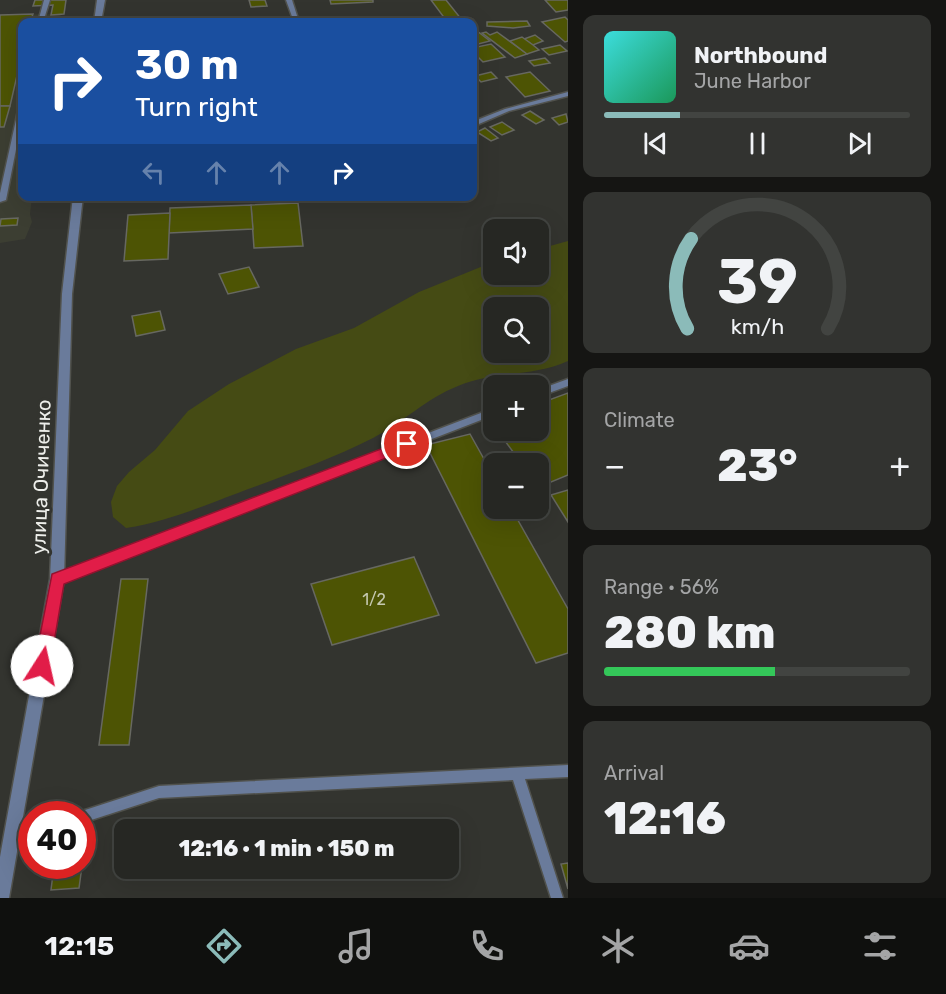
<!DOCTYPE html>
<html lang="en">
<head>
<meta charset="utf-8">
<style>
  :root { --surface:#262723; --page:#323330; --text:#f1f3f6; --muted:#a4a5a6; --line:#424441; --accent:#8bbbb9 }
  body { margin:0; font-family:Rubik,sans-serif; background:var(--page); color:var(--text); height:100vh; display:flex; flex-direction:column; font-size:22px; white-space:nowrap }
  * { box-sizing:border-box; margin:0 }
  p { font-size:20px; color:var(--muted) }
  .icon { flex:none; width:33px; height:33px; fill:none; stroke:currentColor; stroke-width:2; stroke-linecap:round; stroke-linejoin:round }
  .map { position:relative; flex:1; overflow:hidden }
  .drawer { display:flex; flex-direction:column; gap:15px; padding:15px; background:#151513; width:378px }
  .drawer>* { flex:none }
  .top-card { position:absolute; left:18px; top:18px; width:459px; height:183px; border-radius:12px; box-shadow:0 6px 24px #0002,0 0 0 2px var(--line); background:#1a4fa0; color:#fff; overflow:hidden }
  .controls { position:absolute; left:483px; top:219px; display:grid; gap:12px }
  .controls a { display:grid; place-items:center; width:66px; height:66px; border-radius:12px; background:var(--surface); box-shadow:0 6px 24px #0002,0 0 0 2px var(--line); font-size:30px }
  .speed { position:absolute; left:18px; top:801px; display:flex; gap:12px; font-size:30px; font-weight:700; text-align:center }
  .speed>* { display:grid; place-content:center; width:78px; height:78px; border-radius:50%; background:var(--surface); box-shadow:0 6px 24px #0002,0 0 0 2px var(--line); line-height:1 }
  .speed .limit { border:9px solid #d22; background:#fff; color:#111 }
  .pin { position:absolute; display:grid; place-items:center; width:51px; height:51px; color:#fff; margin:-26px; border:3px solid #fff; border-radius:50%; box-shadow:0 2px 6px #0007 }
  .me { position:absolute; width:66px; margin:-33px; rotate:10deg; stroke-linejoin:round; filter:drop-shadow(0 0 4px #0008) }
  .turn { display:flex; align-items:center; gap:21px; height:126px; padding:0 18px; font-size:27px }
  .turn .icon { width:78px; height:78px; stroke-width:2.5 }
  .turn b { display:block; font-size:42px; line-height:51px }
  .lanes { display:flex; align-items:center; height:57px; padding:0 18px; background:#0003; justify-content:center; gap:30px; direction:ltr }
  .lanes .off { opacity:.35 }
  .big { font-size:45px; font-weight:800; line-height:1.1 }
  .drawer .card { flex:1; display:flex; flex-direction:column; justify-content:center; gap:9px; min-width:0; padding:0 21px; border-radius:12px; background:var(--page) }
  .drawer .dial { align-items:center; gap:0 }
  .dial svg { height:156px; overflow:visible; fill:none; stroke:var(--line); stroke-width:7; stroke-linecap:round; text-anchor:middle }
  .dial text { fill:var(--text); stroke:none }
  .song { display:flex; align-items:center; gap:18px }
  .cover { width:72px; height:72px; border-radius:9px; background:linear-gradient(135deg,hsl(180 70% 55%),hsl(150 70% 35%)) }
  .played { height:6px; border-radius:3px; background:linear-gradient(90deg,var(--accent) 25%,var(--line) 25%) }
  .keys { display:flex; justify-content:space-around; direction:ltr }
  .heat { display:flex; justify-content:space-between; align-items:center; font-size:33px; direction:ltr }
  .charge { height:9px; border-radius:4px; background:linear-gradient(90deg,#34c759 56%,var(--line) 0) }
  .trip { position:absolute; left:114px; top:819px; width:345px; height:60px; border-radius:12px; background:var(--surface); box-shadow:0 6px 24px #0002,0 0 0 2px var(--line); font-weight:800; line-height:60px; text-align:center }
  .tab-bar { display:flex; height:96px; justify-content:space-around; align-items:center; background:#0f100e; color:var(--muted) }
  .tab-bar .icon { width:42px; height:42px }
  .tab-bar .current { color:var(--accent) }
  .tab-bar b { font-size:27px; color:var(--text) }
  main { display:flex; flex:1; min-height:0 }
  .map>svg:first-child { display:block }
  .built { fill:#3c3e32 }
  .green { fill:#454b14; fill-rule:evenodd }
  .building { fill:#4d5404; stroke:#676861; stroke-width:1.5 }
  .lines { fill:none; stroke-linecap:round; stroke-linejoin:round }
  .service-casing { stroke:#51524d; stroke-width:3 }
  .tertiary-casing { stroke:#51524d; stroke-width:3 }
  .service { fill:#6a7b9b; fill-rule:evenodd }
  .tertiary { fill:#6a7b9b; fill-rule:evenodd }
  .route { fill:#e11d48; stroke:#92132f; stroke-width:1.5 }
  .labels { text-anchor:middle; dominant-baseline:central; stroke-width:6; stroke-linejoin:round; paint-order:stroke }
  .number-label { font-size:16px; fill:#c5c8b0 }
  .street-label { font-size:20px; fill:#edeeea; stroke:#33342f }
</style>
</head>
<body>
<main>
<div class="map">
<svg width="568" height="898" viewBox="0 0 568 898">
  <rect width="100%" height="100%" fill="#33342f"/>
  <!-- built -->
  <path class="built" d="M 61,14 L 60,22 L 22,22 L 22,196 L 32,197 L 30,214 L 32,222 L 25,239 L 0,243 L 0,15 Z"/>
  <!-- green -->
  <path class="green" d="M 568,241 L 568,361 C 533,377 493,371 458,386 C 427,398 402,423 373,438 C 330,460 283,476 238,493 C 200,507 166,522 126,528 L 113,517 L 111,502 L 117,486 L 129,472 L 155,450 L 188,411 L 229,384 L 296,349 L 354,328 L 419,292 L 493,262 L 494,274 L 538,274 L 539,249 ZM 494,308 L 538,308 L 538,352 L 494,352 Z"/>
  <!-- building -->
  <g class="building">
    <path d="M 35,0 L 66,0 L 64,14 L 51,15 L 53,5 L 33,6 Z"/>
    <path d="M 249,0 L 265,0 L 267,6 L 251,7 Z"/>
    <path d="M 330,0 L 373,0 L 373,2 L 331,4 Z"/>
    <path d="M 431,0 L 446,0 L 462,20 L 439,22 L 446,20 Z"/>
    <path d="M 545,0 L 568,0 L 568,10 L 556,12 Z"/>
    <path d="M 33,14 L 30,22 L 22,22 L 22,54 L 10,106 L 0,106 L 0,15 Z"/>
    <path d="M 565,17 L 568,20 L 568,41 L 565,42 L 542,22 Z"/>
    <path d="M 419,18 L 422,22 L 401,22 L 399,20 Z"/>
    <path d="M 527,21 L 530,26 L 513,28 L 487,26 L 487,22 Z"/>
    <path d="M 477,31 L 490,41 L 474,45 L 472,32 Z"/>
    <path d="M 486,32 L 490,35 L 497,32 L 527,54 L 515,58 L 482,33 Z"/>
    <path d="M 535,35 L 543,41 L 533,45 L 524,39 Z"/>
    <path d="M 522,37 L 533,45 L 539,50 L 527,54 L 510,41 Z"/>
    <path d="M 491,44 L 505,57 L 483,62 L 472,51 L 472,48 Z"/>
    <path d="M 560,45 L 567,51 L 549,55 L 542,49 Z"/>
    <path d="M 545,58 L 550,63 L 534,66 L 529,61 Z"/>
    <path d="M 491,72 L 497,78 L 481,82 L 475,76 Z"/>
    <path d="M 530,72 L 550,91 L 525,97 L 506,77 Z"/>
    <path d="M 0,106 L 10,106 L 4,127 L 0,127 Z"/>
    <path d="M 530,111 L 544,120 L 536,124 L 522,115 Z"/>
    <path d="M 566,114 L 568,122 L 559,125 L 552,118 Z"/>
    <path d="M 502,122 L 514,130 L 502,135 L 490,127 Z"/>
    <path d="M 485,128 L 498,138 L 491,141 L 477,132 Z"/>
    <path d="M 298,203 L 303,246 L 254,248 L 251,205 Z"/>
    <path d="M 251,205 L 253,229 L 169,233 L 170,208 Z"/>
    <path d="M 170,213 L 168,259 L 124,261 L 128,215 Z"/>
    <path d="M 18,218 L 17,225 L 0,226 L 1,219 Z"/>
    <path d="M 249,267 L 259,287 L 228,294 L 219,274 Z"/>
    <path d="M 160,311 L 165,330 L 136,336 L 132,316 Z"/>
    <path d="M 568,393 L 568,475 L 539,487 L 538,464 L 522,464 L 497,430 L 538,430 L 538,404 Z"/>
    <path d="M 470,434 L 494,477 L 494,508 L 511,508 L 568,609 L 568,653 L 536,663 L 426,445 Z"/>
    <path d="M 568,490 L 568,522 L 551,495 Z"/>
    <path d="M 414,557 L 439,615 L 332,645 L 311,584 Z"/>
    <path d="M 121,579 L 148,579 L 129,745 L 99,745 Z"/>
    <path d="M 568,863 L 568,889 L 561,864 Z"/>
    <path d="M 54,866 L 82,866 L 79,888 L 51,890 Z"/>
  </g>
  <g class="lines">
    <!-- service casing -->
    <g class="service-casing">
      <g id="service">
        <path d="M 44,0 L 50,0 L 43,22 L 38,22 Z"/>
        <path d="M 286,0 L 292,0 L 299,22 L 294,22 Z"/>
        <path d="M 471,19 L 473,20 L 473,22 L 466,22 Z"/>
        <path d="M 568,92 L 568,96 L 509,111 L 472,127 L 472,122 L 505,109 Z"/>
        <path d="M 22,104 L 22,119 L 6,200 L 0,202 L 0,193 L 19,106 Z"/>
        <path d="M 568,379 L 568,386 L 538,397 L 538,390 Z"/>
        <path d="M 494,408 L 494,415 L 57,584 L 53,582 L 52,579 L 53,576 Z"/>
        <path d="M 568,765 L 568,777 L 525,779 L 563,898 L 551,898 L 513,780 L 159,798 L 82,823 L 82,814 L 77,814 L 82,811 L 159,786 Z"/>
        <path d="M 32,828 L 32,840 L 11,846 L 7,844 L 5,840 L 7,836 Z"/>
      </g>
    </g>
    <!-- tertiary casing -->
    <g class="tertiary-casing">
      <g id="tertiary">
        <path d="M 97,0 L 105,0 L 101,22 L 94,22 Z"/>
        <path d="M 73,196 L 83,196 L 72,294 L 64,579 L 9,898 L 0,898 L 0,857 L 50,579 L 62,294 Z"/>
      </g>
    </g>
    <!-- service -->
    <use href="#service" class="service"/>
    <!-- tertiary -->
    <use href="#tertiary" class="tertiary"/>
  </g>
  <!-- route -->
  <path class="route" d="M 407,439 L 412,440 L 414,444 L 412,448 L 64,584 L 50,666 L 48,672 L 42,674 L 36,672 L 34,666 L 52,574 Z"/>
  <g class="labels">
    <!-- number labels -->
    <g class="number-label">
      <text x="374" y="599">1/2</text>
    </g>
    <!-- street labels -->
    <g class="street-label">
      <text transform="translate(41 477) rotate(-88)">улица Очиченко</text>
    </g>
  </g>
</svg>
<div class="controls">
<a><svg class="icon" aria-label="sound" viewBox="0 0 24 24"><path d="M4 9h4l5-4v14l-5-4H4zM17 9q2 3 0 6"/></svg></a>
<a><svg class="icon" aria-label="search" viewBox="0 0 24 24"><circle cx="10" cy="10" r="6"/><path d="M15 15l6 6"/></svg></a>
<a>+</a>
<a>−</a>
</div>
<div class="speed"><div class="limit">40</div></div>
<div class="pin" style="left:407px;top:444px;background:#d93025"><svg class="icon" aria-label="arrive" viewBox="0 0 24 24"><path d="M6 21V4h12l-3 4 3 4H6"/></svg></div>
<svg class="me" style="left:42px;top:666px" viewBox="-20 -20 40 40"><circle r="19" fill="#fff"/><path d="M0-13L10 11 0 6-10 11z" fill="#e11d48"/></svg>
<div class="trip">12:16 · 1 min · 150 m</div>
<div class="top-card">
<div class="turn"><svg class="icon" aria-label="right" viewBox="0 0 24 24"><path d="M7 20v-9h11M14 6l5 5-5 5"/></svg><div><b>30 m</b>Turn right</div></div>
<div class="lanes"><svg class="icon off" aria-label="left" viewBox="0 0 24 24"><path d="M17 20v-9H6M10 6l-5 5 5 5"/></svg><svg class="icon off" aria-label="ahead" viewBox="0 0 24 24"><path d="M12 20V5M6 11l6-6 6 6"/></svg><svg class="icon off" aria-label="ahead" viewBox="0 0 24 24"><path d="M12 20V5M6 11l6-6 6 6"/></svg><svg class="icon" aria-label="right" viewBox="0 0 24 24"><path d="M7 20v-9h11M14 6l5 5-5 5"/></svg></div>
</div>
</div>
<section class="drawer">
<div class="card">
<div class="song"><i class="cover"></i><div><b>Northbound</b><p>June Harbor</p></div></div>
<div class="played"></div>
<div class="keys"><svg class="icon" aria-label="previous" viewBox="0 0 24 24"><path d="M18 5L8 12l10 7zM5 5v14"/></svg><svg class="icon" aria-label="pause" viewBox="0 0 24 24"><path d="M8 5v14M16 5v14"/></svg><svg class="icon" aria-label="next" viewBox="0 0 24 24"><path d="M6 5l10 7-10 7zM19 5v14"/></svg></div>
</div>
<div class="card dial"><svg viewBox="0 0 100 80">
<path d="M14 69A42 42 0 1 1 86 69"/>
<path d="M14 69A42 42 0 0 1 16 23" stroke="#8bbbb9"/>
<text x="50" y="56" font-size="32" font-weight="700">39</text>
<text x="50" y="72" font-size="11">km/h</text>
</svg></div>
<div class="card"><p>Climate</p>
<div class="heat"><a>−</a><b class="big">23°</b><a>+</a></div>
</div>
<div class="card"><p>Range · 56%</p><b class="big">280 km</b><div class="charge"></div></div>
<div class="card"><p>Arrival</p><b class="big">12:16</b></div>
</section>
</main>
<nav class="tab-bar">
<b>12:15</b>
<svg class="icon current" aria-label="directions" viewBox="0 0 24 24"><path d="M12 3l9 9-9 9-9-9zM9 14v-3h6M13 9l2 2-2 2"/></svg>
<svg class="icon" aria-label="music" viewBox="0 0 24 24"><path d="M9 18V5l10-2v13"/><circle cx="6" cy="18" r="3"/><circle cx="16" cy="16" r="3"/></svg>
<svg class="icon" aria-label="phone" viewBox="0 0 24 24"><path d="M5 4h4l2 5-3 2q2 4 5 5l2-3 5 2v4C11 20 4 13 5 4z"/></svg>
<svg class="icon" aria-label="climate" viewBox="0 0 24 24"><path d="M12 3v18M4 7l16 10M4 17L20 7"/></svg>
<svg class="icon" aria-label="car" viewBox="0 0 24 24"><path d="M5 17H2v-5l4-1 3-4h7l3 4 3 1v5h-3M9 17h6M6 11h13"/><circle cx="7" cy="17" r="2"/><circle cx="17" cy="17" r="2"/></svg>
<svg class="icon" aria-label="filters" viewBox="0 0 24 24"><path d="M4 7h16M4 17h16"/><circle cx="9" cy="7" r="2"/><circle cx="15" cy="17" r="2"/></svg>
</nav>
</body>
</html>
